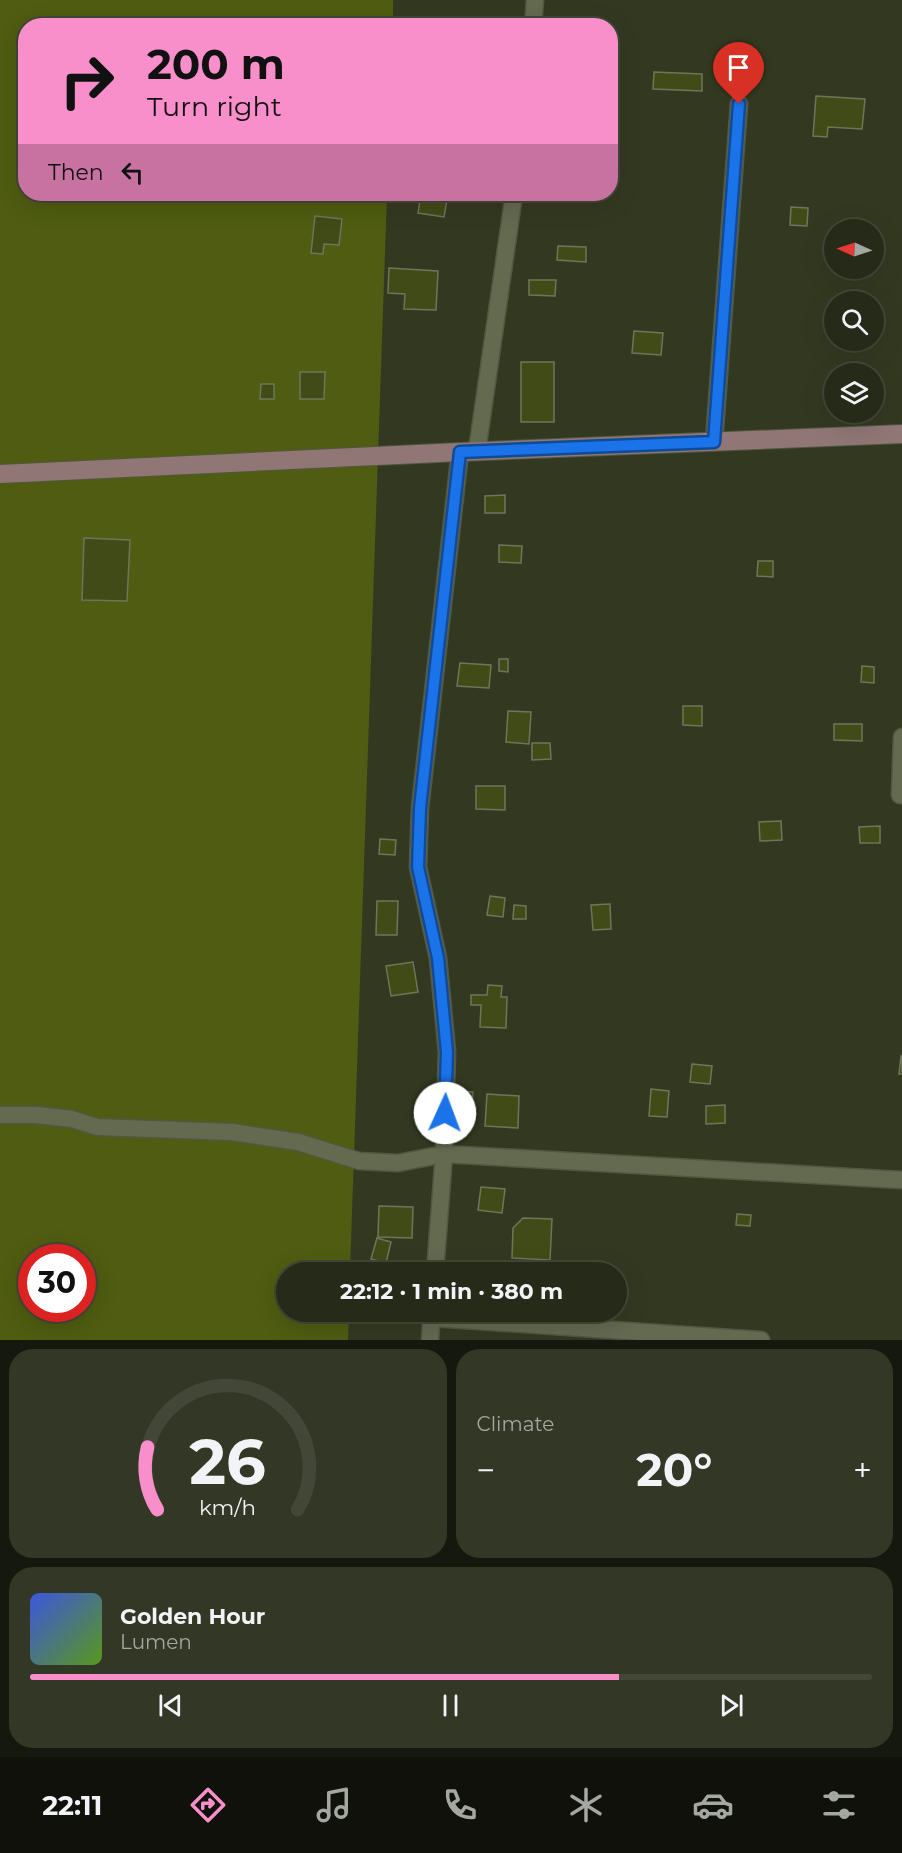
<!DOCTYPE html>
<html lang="en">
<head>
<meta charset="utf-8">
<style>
  :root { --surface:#262b19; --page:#323726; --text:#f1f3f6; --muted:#a4a7a2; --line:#424738; --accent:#f98fca }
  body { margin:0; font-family:Montserrat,sans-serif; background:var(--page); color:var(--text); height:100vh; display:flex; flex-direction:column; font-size:22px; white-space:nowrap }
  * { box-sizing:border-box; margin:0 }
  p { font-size:20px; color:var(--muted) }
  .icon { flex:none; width:33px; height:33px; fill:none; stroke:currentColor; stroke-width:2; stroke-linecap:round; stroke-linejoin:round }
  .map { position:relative; height:1340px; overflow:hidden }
  .details { display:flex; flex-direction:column; gap:9px; padding:9px; background:#15180e; flex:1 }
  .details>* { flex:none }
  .guide { position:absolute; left:18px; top:18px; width:600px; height:183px; border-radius:24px; box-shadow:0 6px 24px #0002,0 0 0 2px var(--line); background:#f98fca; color:#111; overflow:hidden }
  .needle { width:39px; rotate:273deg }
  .tools { position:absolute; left:824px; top:219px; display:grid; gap:12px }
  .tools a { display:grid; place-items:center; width:60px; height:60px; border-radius:50%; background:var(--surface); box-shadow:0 6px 24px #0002,0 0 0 2px var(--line); font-size:30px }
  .speed { position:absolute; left:18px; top:1244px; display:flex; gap:12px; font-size:30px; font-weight:700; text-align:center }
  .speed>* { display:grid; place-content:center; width:78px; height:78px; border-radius:50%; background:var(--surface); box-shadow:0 6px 24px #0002,0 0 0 2px var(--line); line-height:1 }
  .speed .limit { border:9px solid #d22; background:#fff; color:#111 }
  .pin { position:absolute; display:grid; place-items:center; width:51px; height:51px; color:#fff; margin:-62px -26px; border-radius:50% 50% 50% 0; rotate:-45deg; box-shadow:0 0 6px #0007 }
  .pin .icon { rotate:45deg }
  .me { position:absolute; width:66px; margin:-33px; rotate:2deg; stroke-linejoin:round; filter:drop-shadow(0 0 4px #0008) }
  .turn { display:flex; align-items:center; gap:21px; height:126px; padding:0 30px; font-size:27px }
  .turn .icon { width:78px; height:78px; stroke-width:2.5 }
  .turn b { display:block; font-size:42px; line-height:51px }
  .then { display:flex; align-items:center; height:57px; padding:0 30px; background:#0003; gap:12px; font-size:22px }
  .big { font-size:45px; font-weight:700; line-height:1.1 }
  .details .widget { flex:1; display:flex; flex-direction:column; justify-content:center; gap:9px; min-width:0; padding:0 21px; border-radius:24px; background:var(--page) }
  .details .dial { align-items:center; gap:0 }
  .dial svg { height:156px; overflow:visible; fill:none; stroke:var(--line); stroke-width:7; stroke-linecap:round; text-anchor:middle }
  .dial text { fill:var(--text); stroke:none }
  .song { display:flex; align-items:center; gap:18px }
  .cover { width:72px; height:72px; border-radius:9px; background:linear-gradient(135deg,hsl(230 70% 55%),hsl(90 70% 35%)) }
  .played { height:6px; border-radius:3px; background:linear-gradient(90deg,var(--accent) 70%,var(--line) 70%) }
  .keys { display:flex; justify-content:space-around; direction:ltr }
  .heat { display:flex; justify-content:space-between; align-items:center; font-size:33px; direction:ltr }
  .details .tiles { flex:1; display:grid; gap:9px; grid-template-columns:1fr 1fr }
  .widget:last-child { grid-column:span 2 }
  .trip { position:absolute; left:276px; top:1262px; width:351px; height:60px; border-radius:30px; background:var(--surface); box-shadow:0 6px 24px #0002,0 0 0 2px var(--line); font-weight:700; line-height:60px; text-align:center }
  .tabs { display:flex; height:96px; justify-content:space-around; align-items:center; background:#0f110a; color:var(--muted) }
  .tabs .icon { width:42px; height:42px }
  .tabs .on { color:var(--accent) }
  .tabs b { font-size:27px; color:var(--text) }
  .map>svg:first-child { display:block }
  .green { fill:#4f5c11; fill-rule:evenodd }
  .building { fill:#414b17; stroke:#6e755b; stroke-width:1.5 }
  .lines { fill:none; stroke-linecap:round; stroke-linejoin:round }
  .street-casing { stroke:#525742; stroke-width:19 }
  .secondary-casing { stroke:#525742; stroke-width:20 }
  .street { stroke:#636a50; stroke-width:16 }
  .secondary { stroke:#907775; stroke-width:18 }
  .route-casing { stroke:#114b97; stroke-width:15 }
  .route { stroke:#1a73e8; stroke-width:10 }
</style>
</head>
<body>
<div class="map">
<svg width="902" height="1340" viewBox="0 0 902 1340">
  <rect width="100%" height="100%" fill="#333921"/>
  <!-- green -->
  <path class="green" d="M 0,0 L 393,0 L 393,25 L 26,26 L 26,194 L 387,194 L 350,1272 L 286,1272 L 286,1311 L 349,1311 L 348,1340 L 0,1340 ZM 32,1257 L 82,1257 L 82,1308 L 32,1308 Z"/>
  <!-- building -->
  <g class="building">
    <path d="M 654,72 L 702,74 L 702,91 L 653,89 Z"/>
    <path d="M 816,96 L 865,99 L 862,129 L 828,127 L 827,137 L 813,136 Z"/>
    <path d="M 421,194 L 448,194 L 444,217 L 418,213 Z"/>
    <path d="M 549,194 L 597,194 L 596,201 L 549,196 Z"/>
    <path d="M 791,207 L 808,208 L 807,226 L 790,225 Z"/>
    <path d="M 315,216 L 342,219 L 339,245 L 324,244 L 323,254 L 311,253 Z"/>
    <path d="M 558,246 L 586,247 L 586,262 L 557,260 Z"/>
    <path d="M 389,268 L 438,271 L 436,310 L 404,309 L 405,294 L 388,293 Z"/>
    <path d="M 529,280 L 556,280 L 555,296 L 529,295 Z"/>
    <path d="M 634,331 L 663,333 L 661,355 L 632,353 Z"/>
    <rect x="521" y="362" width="33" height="60"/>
    <path d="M 300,372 L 325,372 L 324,399 L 300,399 Z"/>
    <path d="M 261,384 L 274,384 L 274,399 L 260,399 Z"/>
    <path d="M 505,495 L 505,513 L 485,513 L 485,496 Z"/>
    <path d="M 84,538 L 130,540 L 127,601 L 82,600 Z"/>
    <path d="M 499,545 L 522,546 L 521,563 L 499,562 Z"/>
    <path d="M 758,561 L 773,561 L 773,577 L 757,576 Z"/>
    <path d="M 499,659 L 508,659 L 508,672 L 499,671 Z"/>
    <path d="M 460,663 L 491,665 L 489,688 L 457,686 Z"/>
    <path d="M 862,666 L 874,667 L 874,683 L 861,682 Z"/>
    <path d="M 683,706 L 702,706 L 702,726 L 683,725 Z"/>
    <path d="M 508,711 L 531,712 L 529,744 L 506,742 Z"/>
    <path d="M 834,724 L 862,724 L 862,741 L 834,740 Z"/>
    <path d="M 532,743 L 550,743 L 551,759 L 532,760 Z"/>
    <path d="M 476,786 L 505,786 L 505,810 L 476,809 Z"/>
    <path d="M 781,821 L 782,840 L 760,841 L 759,822 Z"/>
    <path d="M 880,826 L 880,843 L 860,843 L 859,827 Z"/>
    <path d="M 380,839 L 396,840 L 395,855 L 379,854 Z"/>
    <path d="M 490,896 L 505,898 L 503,917 L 487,915 Z"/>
    <path d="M 377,901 L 398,901 L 397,935 L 376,935 Z"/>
    <path d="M 610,904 L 611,929 L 593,930 L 591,905 Z"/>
    <path d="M 514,905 L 526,906 L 526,919 L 513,919 Z"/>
    <path d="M 413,962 L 418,992 L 391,996 L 386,966 Z"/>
    <path d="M 488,985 L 502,986 L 501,997 L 507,997 L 506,1028 L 480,1027 L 481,1005 L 471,1005 L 471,995 L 487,995 Z"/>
    <path d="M 901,1056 L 902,1056 L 902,1074 L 899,1074 Z"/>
    <path d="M 692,1064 L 712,1066 L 710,1084 L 690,1082 Z"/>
    <path d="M 651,1089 L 669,1091 L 667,1117 L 649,1116 Z"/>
    <path d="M 452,1091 L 473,1092 L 472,1110 L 451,1109 Z"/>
    <path d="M 487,1094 L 519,1096 L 518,1128 L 485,1126 Z"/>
    <path d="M 725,1105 L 725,1123 L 706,1124 L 706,1106 Z"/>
    <path d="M 481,1187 L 505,1189 L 502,1213 L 478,1210 Z"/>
    <path d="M 379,1206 L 413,1207 L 412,1238 L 378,1237 Z"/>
    <path d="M 737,1214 L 751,1215 L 750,1226 L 736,1225 Z"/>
    <path d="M 523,1218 L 552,1219 L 550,1260 L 512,1258 L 513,1228 Z"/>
    <path d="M 377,1238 L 391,1242 L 386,1263 L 371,1259 Z"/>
  </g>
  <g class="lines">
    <!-- street casing -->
    <g class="street-casing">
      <g id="street">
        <path d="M 533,26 L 535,0"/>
        <path d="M 714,442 L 739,104"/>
        <path d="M 477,451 L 514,194"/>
        <path d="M 900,795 L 902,737"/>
        <path d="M 0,1115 L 37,1115 L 72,1119 L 97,1127 L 232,1132 L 298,1142 L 359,1161 L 398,1163 L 444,1154 L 902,1180"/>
        <path d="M 435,1272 L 444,1154 L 447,1052 L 438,958 L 418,867 L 420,808 L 460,452"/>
        <path d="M 432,1318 L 761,1340"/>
        <path d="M 430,1340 L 432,1311"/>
      </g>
    </g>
    <!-- secondary casing -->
    <g class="secondary-casing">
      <path id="secondary" d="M 0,474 L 460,452 L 902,434"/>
    </g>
    <!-- street -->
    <use href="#street" class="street"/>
    <!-- secondary -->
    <use href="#secondary" class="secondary"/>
  </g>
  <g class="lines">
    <!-- route casing -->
    <g class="route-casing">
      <path id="route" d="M 445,1113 L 447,1052 L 438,958 L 418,867 L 420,808 L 460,452 L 714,442 L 739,104"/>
    </g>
    <!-- route -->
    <use href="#route" class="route"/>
  </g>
</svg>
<div class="tools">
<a><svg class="needle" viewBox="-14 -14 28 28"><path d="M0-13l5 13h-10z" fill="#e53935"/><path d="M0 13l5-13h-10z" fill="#a4a7a2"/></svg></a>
<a><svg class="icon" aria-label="search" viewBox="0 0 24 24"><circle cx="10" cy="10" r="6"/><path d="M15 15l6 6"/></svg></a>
<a><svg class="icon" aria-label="layers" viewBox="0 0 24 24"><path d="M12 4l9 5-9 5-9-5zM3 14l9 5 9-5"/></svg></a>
</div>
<div class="speed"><div class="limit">30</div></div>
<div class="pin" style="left:739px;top:104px;background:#d93025"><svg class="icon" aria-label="arrive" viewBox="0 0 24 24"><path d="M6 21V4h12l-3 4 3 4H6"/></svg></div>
<svg class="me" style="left:445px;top:1113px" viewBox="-20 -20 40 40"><circle r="19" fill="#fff"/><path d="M0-13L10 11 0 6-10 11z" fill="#1a73e8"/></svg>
<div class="trip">22:12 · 1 min · 380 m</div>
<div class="guide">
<div class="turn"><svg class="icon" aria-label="right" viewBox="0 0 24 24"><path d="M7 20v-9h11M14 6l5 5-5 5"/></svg><div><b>200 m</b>Turn right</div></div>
<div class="then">Then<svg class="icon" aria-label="left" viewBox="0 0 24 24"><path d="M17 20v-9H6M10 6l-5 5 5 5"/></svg></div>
</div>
</div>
<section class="details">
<div class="tiles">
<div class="widget dial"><svg viewBox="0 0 100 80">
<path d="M14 69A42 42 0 1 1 86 69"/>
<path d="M14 69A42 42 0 0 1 9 37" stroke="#f98fca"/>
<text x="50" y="56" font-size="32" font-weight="700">26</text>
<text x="50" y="72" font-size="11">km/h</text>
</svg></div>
<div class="widget"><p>Climate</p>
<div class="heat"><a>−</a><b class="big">20°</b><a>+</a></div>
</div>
<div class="widget">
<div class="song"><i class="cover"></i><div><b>Golden Hour</b><p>Lumen</p></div></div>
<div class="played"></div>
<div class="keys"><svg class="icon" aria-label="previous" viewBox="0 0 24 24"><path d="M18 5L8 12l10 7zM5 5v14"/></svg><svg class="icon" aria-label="pause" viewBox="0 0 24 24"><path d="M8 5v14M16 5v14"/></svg><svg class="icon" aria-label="next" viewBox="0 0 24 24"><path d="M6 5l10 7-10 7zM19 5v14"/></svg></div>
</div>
</div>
</section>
<nav class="tabs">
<b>22:11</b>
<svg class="icon on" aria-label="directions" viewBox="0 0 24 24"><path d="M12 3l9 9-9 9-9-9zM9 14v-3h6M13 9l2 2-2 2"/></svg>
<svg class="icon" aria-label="music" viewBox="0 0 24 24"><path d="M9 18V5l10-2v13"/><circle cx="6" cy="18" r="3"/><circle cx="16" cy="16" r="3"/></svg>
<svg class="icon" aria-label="phone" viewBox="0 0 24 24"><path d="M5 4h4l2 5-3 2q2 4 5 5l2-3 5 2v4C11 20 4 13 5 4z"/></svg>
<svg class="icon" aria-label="climate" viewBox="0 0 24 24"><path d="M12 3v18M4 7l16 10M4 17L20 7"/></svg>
<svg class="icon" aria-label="car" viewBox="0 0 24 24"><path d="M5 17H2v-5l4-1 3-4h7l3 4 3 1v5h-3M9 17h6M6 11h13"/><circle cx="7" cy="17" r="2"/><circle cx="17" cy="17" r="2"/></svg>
<svg class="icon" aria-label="filters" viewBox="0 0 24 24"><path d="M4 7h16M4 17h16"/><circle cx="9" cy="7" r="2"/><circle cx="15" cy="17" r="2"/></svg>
</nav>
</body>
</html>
